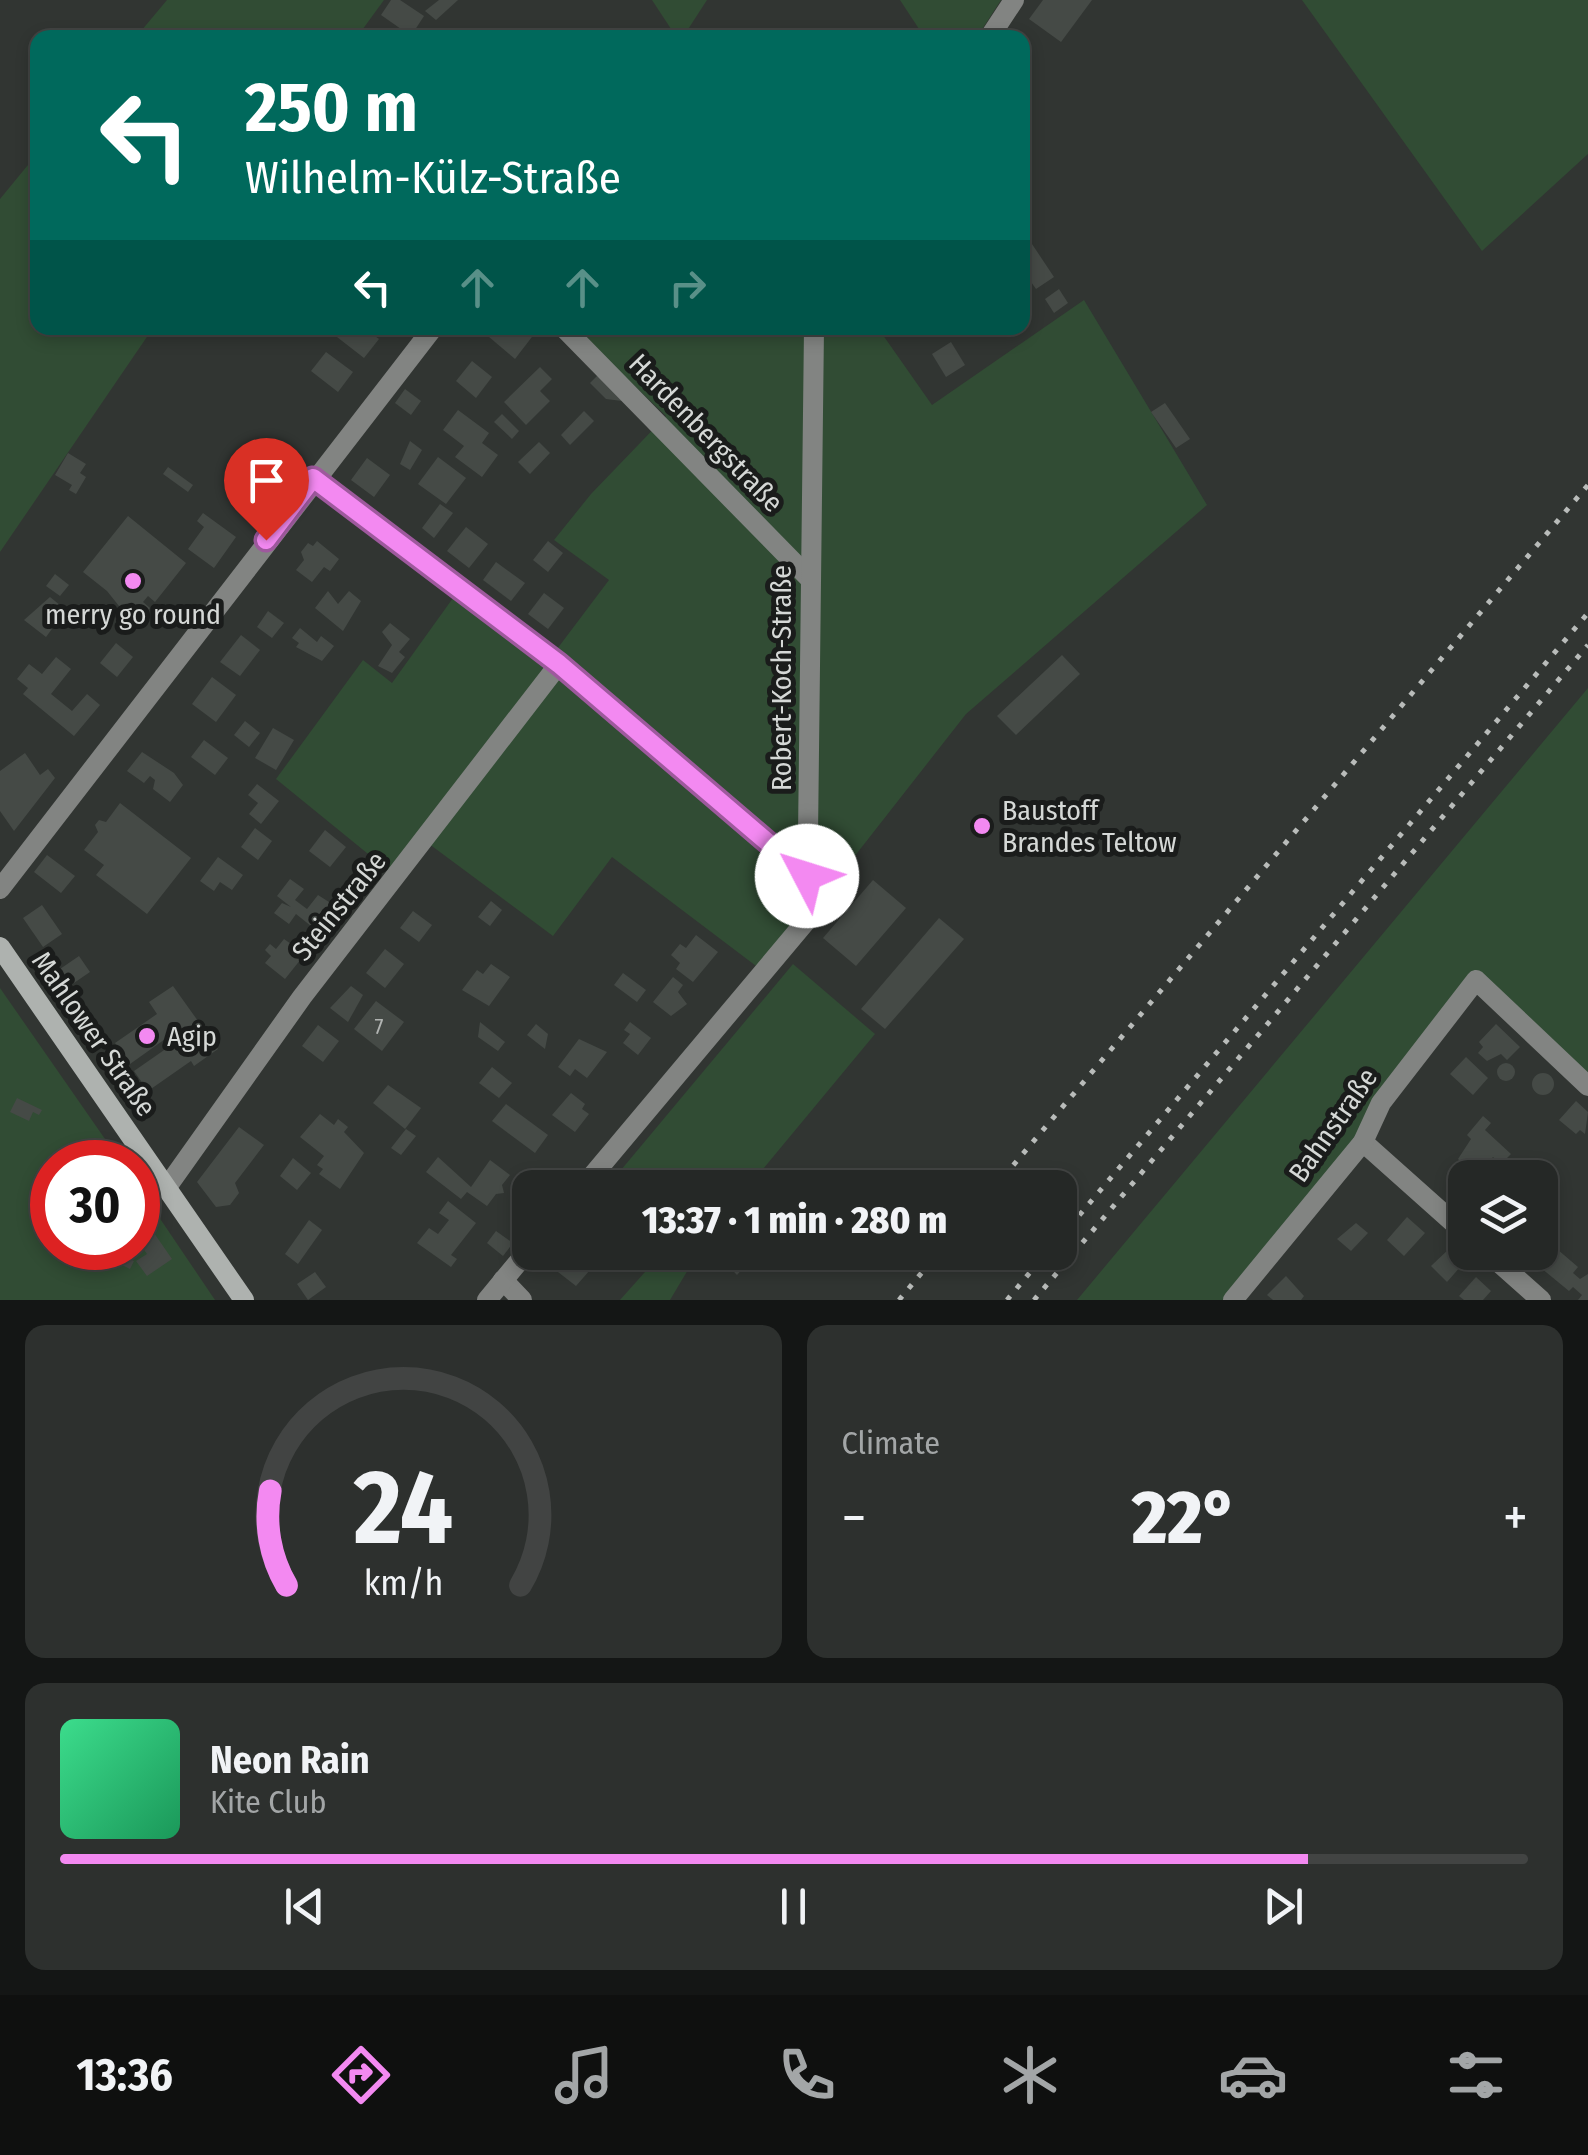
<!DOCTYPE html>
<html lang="en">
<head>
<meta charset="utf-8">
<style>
  :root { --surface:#252826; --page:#2d302e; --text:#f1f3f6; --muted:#a3a6a7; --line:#424443; --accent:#f389f1 }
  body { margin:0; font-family:"Fira Sans Condensed",sans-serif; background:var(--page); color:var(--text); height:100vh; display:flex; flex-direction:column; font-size:38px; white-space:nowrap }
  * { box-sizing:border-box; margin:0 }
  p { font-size:32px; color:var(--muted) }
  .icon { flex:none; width:55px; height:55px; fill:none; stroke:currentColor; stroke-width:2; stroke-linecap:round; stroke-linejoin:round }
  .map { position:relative; height:1300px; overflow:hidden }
  .sheet { display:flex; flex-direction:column; gap:25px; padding:25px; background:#141615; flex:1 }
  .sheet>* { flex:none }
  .banner { position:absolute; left:30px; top:30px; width:1000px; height:305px; border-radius:20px; box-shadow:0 5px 15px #0003,0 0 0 2px var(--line); background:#00695c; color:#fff; overflow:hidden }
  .fabs { position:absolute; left:1448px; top:1160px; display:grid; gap:20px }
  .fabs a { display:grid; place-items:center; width:110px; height:110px; border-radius:20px; background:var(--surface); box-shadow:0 5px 15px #0003,0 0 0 2px var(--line); font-size:50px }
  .speed { position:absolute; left:30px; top:1140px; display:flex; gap:20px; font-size:50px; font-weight:700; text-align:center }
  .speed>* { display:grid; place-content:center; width:130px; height:130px; border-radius:50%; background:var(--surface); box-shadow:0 5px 15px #0003,0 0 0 2px var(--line); line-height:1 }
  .speed .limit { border:15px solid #d22; background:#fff; color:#111 }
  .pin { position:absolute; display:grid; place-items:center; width:85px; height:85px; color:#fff; margin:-102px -42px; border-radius:50% 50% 50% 0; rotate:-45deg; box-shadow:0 0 10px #0007 }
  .pin .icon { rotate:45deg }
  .me { position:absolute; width:110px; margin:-55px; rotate:310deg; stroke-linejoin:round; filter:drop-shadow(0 0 8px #0008) }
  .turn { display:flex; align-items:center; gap:35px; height:210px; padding:0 50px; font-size:45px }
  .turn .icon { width:130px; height:130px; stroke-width:2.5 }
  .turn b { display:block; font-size:70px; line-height:85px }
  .lanes { display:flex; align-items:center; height:95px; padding:0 50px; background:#0003; justify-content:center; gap:50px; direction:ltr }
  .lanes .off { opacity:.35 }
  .big { font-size:75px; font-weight:800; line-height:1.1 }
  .sheet .card { flex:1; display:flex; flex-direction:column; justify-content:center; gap:15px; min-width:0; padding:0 35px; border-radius:20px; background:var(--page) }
  .sheet .dial { align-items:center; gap:0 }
  .dial svg { height:260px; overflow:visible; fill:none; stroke:var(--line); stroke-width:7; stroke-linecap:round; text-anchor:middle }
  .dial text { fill:var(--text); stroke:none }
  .song { display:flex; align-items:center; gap:30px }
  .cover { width:120px; height:120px; border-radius:15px; background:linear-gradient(135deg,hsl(150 70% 55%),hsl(150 70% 35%)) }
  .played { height:10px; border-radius:5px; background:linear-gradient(90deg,var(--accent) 85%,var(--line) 85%) }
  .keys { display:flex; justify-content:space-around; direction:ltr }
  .heat { display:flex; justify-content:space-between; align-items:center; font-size:55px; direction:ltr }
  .sheet .tiles { flex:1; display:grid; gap:25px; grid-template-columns:1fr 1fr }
  .card:last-child { grid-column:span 2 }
  .trip { position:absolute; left:512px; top:1170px; width:565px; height:100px; border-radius:20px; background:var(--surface); box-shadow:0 5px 15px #0003,0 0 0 2px var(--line); font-weight:800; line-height:100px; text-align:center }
  .tab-bar { display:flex; height:160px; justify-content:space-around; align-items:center; background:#0f100f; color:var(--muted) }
  .tab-bar .icon { width:70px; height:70px }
  .tab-bar .current { color:var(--accent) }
  .tab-bar b { font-size:45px; color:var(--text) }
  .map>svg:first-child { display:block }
  .green { fill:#314c34 }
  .building { fill:#454a46 }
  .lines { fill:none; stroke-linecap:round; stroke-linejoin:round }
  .street { stroke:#828482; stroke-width:20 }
  .secondary { stroke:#aeb2af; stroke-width:20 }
  .rail { stroke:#b9bcba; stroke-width:5; stroke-dasharray:5 10; stroke-linecap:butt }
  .route-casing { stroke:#9e599d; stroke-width:25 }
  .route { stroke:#f389f1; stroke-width:18 }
  .poi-dot { fill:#f389f1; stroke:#1a1c1b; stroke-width:4 }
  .labels { text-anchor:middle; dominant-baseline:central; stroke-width:10; stroke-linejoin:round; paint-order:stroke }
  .number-label { font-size:22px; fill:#b1b4b2 }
  .street-label { font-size:28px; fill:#d5d8d6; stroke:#1a1c1b }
  .poi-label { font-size:28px; fill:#d5d8d6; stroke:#1a1c1b; text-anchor:start }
</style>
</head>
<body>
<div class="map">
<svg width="1588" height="1300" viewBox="0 0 1588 1300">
  <rect width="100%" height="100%" fill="#313532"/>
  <!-- green -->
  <g class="green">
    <path d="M 167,0 L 384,0 L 357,37 L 136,37 Z"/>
    <path d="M 652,0 L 707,0 L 683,37 L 677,38 Z"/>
    <path d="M 900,0 L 1001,0 L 977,37 L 925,38 Z"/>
    <path d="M 1302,0 L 1588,0 L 1588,154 L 1482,251 Z"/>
    <path d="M 37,154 L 38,328 L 153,328 L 0,552 L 0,199 Z"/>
    <path d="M 1084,300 L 1207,505 L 966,714 L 764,972 L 612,857 L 553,936 L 417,835 L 389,871 L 276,779 L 363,660 L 392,683 L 453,598 L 545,665 L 609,580 L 554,540 L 591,494 L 666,416 L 574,328 L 878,328 L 932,405 Z"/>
    <path d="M 1588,688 L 1588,1086 L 1476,980 L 1233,1300 L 1077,1300 Z"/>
    <path d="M 793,964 L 875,1034 L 748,1187 L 629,1187 L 616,1176 Z"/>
    <path d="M 0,988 L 121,1162 L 52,1162 L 52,1248 L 138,1248 L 138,1186 L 215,1300 L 0,1300 Z"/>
    <path d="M 662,1253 L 698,1253 L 670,1300 L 620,1300 Z"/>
  </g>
  <!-- building -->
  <g class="building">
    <path d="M 391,0 L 400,0 L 424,16 L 411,36 L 381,15 Z"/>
    <path d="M 439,0 L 458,0 L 436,20 L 425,11 Z"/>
    <path d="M 1043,0 L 1092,0 L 1061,42 L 1029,19 Z"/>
    <path d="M 1026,235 L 1054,277 L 1036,289 L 1022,269 Z"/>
    <path d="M 1059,289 L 1068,303 L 1054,313 L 1045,299 Z"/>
    <path d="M 345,328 L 364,328 L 379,339 L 364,358 L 337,337 Z"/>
    <path d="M 485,328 L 528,328 L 535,333 L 515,359 L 482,331 Z"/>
    <path d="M 951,342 L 965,365 L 946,377 L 932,354 Z"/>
    <path d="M 326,352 L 353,372 L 338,392 L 311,371 Z"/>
    <path d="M 472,361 L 492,377 L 476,398 L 456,381 Z"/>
    <path d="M 540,367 L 552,379 L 540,391 L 550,401 L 526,425 L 504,402 Z"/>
    <path d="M 598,375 L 622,401 L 606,399 L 590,383 Z"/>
    <path d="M 405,389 L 421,401 L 411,415 L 395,403 Z"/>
    <path d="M 1165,403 L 1190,439 L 1176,448 L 1151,412 Z"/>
    <path d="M 458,410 L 489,433 L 482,443 L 498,455 L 482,477 L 455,457 L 464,446 L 443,430 Z"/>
    <path d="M 584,411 L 594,421 L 570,445 L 561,435 Z"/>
    <path d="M 502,414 L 519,431 L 512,439 L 494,422 Z"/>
    <path d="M 410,441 L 422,450 L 410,470 L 400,464 Z"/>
    <path d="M 539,442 L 550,453 L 530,474 L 518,462 Z"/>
    <path d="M 68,453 L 86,464 L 80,473 L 86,477 L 76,494 L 69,490 L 72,485 L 55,475 Z"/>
    <path d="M 438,457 L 466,478 L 446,504 L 418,484 Z"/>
    <path d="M 367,458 L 390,475 L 374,497 L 351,480 Z"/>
    <path d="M 168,467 L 193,485 L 188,492 L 163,474 Z"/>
    <path d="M 440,504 L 453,513 L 434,538 L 422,528 Z"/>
    <path d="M 203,513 L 236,537 L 214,568 L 188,549 L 204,527 L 197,521 Z"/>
    <path d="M 128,516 L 186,563 L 155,602 L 148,596 L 143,602 L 150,608 L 133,629 L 113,613 L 119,606 L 107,591 L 83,572 Z"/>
    <path d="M 466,527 L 488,544 L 469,568 L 447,551 Z"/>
    <path d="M 317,541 L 339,559 L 330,571 L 324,567 L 312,582 L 296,570 L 304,560 L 301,552 L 308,543 L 313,546 Z"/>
    <path d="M 548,541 L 563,553 L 548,572 L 533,560 Z"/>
    <path d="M 496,562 L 525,583 L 511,601 L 483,580 Z"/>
    <path d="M 55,574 L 69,585 L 60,596 L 46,586 Z"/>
    <path d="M 328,591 L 338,604 L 349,591 L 361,601 L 343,631 L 315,608 Z"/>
    <path d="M 544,593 L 564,608 L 548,629 L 528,614 Z"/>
    <path d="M 50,597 L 66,610 L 46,637 L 24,620 Z"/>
    <path d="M 268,611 L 284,623 L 272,638 L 257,627 Z"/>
    <path d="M 390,623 L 410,639 L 399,652 L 405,657 L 392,673 L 378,666 L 392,645 L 382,632 Z"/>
    <path d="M 300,628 L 317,642 L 321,636 L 334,646 L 322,661 L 296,647 L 299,643 L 292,638 Z"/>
    <path d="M 241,635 L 260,650 L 240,676 L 220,662 Z"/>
    <path d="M 116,643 L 133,657 L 117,677 L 100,663 Z"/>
    <path d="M 1062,655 L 1080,674 L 1016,735 L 997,716 Z"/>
    <path d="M 56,657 L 71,669 L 51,694 L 72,711 L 87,694 L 100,705 L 74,736 L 23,694 L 28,688 L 17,679 L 29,664 L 42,674 Z"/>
    <path d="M 212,677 L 236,695 L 216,722 L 192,704 Z"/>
    <path d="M 245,721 L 260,733 L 249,747 L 234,735 Z"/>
    <path d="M 273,728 L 294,740 L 276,770 L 255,758 Z"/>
    <path d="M 204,740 L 228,758 L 215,775 L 191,757 Z"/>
    <path d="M 142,752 L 174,773 L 183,785 L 170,802 L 153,789 L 155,780 L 150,776 L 144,783 L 127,771 Z"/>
    <path d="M 25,753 L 40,775 L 48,769 L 55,778 L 14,831 L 0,811 L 0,771 Z"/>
    <path d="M 257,784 L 279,801 L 261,824 L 249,814 L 258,803 L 248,795 Z"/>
    <path d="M 120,803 L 191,858 L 147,914 L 96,875 L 104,865 L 84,850 L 98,832 L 95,825 L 99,820 L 106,822 Z"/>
    <path d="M 255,828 L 272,841 L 258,860 L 241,847 Z"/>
    <path d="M 325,830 L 346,847 L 330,867 L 309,851 Z"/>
    <path d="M 47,855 L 75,876 L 61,893 L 34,872 Z"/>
    <path d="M 218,857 L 243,875 L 232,890 L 220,882 L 214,891 L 200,881 Z"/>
    <path d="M 290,879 L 304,889 L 295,900 L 307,909 L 318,895 L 340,909 L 321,934 L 296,914 L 289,924 L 274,913 L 282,903 L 291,907 L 277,896 Z"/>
    <path d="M 873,880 L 906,908 L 856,966 L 823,938 Z"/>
    <path d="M 491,901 L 502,910 L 490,926 L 478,917 Z"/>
    <path d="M 42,905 L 62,934 L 43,947 L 23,918 Z"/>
    <path d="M 413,911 L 432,925 L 419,942 L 400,928 Z"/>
    <path d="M 939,918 L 964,939 L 885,1029 L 861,1009 Z"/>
    <path d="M 696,935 L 718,952 L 693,982 L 676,969 L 680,963 L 671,955 L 680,944 L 686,948 Z"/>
    <path d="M 284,939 L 305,954 L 285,979 L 265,963 L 271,956 L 265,950 L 270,944 L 276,949 Z"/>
    <path d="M 385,949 L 404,964 L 385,988 L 366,973 Z"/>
    <path d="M 79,956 L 90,972 L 71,985 L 60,969 Z"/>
    <path d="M 491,964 L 510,977 L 489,1006 L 462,990 L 477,970 L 483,974 Z"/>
    <path d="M 623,973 L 646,990 L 637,1002 L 614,985 Z"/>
    <path d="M 673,977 L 683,985 L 678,992 L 687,1004 L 671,1016 L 653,1002 Z"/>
    <path d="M 173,986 L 218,1049 L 194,1066 L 191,1061 L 148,1091 L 134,1071 L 180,1039 L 175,1032 L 130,1064 L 115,1043 L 157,1014 L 149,1002 Z"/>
    <path d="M 351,986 L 363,995 L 348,1022 L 330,1008 Z"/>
    <path d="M 376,1001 L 404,1022 L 382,1051 L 354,1029 Z"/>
    <path d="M 480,1022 L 505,1042 L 498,1051 L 478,1037 Z"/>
    <path d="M 630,1022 L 651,1038 L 638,1055 L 623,1043 L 630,1034 L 624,1030 Z"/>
    <path d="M 536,1024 L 548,1034 L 545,1049 L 527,1035 Z"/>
    <path d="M 1496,1024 L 1520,1047 L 1507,1060 L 1501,1054 L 1487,1061 L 1478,1053 L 1483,1047 L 1479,1042 Z"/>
    <path d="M 318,1025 L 339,1041 L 323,1062 L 302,1046 Z"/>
    <path d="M 579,1039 L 607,1052 L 587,1078 L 575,1069 L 570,1076 L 558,1067 Z"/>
    <path d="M 1466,1057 L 1488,1078 L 1473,1095 L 1450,1074 Z"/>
    <circle cx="1506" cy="1072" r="9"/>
    <path d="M 492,1067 L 512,1083 L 499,1098 L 479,1083 Z"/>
    <circle cx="1543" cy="1084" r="11"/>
    <path d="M 388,1085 L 421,1108 L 405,1129 L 373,1103 Z"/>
    <path d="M 571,1093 L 585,1104 L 582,1109 L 589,1114 L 575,1132 L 552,1115 Z"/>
    <path d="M 17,1098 L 42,1110 L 39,1115 L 33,1112 L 29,1121 L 10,1112 Z"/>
    <path d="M 1576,1101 L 1588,1112 L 1585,1134 L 1580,1130 L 1576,1134 L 1559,1120 Z"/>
    <path d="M 506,1104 L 548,1135 L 535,1153 L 492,1121 Z"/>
    <path d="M 320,1114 L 334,1125 L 338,1119 L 348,1127 L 344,1132 L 364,1153 L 340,1189 L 319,1174 L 323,1169 L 317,1165 L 324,1156 L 300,1137 Z"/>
    <path d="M 1483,1116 L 1491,1123 L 1485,1130 L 1511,1154 L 1501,1164 L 1493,1157 L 1476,1176 L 1458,1159 L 1471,1139 L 1467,1135 Z"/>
    <path d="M 239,1127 L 264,1145 L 235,1183 L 239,1193 L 230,1205 L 216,1207 L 197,1182 Z"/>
    <path d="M 406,1129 L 416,1136 L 401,1155 L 391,1148 Z"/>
    <path d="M 438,1157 L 471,1187 L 490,1160 L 510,1175 L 502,1185 L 504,1193 L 496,1194 L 487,1206 L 467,1192 L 461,1199 L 426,1172 Z"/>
    <path d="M 293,1158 L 311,1173 L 297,1190 L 280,1176 Z"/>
    <path d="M 448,1201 L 476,1223 L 451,1255 L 457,1259 L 451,1267 L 417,1243 L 429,1228 L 438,1234 L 449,1220 L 439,1213 Z"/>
    <path d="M 143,1217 L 172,1259 L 147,1276 L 136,1261 L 147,1254 L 138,1241 L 147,1234 L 139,1223 Z"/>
    <path d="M 1407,1217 L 1425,1233 L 1404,1256 L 1387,1240 Z"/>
    <path d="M 309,1220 L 322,1230 L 298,1264 L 285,1254 Z"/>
    <path d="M 1356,1223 L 1368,1233 L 1351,1251 L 1337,1239 Z"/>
    <path d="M 496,1231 L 513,1243 L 503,1256 L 487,1243 Z"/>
    <path d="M 116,1248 L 128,1248 L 124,1256 L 134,1261 L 130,1269 L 110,1259 Z"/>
    <path d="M 1450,1248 L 1461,1266 L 1447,1282 L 1431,1266 Z"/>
    <path d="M 1557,1249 L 1578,1267 L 1573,1273 L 1580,1279 L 1588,1274 L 1588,1300 L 1578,1300 L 1582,1295 L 1573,1287 L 1569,1291 L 1541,1268 Z"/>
    <path d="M 715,1252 L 757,1252 L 737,1275 Z"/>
    <path d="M 572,1256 L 590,1270 L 576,1286 L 558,1272 Z"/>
    <path d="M 315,1272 L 326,1287 L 308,1300 L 297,1284 Z"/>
    <path d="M 1286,1276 L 1304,1296 L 1301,1300 L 1273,1300 L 1267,1295 Z"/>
    <path d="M 1476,1277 L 1491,1291 L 1483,1300 L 1464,1300 L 1459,1296 Z"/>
  </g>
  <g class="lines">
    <!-- street -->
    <g class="street">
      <path d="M 989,38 L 1014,0"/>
      <path d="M 564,328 L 809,578"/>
      <path d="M 313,477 L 559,664 L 807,876"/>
      <path d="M 0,889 L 433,328"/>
      <path d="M 1363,1142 L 1465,1233"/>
      <path d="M 167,1187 L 302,997 L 559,664"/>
      <path d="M 582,1188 L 807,920 L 814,328"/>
      <path d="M 1487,1252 L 1541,1300"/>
      <path d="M 503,1280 L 522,1300"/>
      <path d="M 487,1300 L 530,1248"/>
      <path d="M 1233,1300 L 1363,1142 L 1381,1103 L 1476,980 L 1588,1086"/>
    </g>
    <!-- secondary -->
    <path class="secondary" d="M 0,947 L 244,1300"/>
    <!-- rail -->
    <g class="rail">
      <path d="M 994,1188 L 1588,485"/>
      <path d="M 1060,1238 L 1588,613"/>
      <path d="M 899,1300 L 939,1252"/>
      <path d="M 1007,1300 L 1047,1252"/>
      <path d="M 1034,1300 L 1588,645"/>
    </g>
  </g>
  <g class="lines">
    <!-- route casing -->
    <g class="route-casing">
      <path id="route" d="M 266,540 L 313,478 L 559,664 L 807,876"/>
    </g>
    <!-- route -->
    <use href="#route" class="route"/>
  </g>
  <!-- markers -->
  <g class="poi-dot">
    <circle cx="133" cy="581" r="10"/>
    <circle cx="982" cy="826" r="10"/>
    <circle cx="147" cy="1036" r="10"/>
  </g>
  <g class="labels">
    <!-- number labels -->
    <g class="number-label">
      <text x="379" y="1026">7</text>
    </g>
    <!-- street labels -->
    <g class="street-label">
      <text transform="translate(706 433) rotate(46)">Hardenbergstraße</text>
      <text transform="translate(781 678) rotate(-90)">Robert-Koch-Straße</text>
      <text transform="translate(339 906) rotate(-51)">Steinstraße</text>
      <text transform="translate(94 1034) rotate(55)">Mahlower Straße</text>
      <text transform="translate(1333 1125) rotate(-55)">Bahnstraße</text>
    </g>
    <!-- poi labels -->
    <g class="poi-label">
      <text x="133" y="614" text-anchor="middle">merry go round</text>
      <text x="1002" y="810">Baustoff<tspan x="1002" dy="32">Brandes Teltow</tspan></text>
      <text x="167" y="1036">Agip</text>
    </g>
  </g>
</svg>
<div class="fabs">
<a><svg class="icon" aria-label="layers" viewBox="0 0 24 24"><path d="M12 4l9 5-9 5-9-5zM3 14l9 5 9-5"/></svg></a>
</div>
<div class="speed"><div class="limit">30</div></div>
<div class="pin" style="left:266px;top:540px;background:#d93025"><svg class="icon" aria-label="arrive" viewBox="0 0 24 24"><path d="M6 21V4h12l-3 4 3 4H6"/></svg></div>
<svg class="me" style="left:807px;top:876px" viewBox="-20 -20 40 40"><circle r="19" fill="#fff"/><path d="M0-13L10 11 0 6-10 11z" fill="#f389f1"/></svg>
<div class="trip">13:37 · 1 min · 280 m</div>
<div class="banner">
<div class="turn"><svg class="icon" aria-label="left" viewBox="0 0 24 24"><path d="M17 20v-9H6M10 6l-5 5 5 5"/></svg><div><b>250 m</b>Wilhelm-Külz-Straße</div></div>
<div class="lanes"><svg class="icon" aria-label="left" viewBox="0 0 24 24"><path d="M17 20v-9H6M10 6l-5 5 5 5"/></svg><svg class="icon off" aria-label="ahead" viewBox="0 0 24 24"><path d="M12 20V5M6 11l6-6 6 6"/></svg><svg class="icon off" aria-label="ahead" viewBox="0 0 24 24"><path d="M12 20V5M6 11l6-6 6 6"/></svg><svg class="icon off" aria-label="right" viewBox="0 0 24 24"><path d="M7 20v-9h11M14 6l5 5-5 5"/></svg></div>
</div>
</div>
<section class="sheet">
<div class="tiles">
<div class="card dial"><svg viewBox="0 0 100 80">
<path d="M14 69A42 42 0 1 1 86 69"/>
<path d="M14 69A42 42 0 0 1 9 40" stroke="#f389f1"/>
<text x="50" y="56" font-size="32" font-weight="700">24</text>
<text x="50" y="72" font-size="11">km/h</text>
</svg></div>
<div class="card"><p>Climate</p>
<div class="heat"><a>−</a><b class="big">22°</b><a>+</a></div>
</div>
<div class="card">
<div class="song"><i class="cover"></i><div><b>Neon Rain</b><p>Kite Club</p></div></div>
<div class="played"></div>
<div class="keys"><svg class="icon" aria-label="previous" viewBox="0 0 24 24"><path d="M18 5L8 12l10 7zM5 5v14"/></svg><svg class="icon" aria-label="pause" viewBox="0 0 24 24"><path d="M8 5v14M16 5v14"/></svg><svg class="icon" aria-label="next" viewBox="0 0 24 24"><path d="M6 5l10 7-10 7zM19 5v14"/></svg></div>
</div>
</div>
</section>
<nav class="tab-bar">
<b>13:36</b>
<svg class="icon current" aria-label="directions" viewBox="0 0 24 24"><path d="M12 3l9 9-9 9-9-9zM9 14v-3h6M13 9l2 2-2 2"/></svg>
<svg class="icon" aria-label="music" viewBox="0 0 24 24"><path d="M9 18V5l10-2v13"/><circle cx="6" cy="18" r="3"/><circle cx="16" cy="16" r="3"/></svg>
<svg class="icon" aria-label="phone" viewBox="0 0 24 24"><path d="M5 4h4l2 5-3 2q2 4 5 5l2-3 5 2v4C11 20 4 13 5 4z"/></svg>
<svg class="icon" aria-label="climate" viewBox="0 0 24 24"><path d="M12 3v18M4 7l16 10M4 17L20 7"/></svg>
<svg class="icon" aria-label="car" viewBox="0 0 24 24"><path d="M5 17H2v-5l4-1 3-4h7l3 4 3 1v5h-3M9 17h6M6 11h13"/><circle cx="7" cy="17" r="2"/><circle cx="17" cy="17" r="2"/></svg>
<svg class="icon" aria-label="filters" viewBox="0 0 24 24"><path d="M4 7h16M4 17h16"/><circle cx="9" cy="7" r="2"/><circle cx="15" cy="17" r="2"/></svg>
</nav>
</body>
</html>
